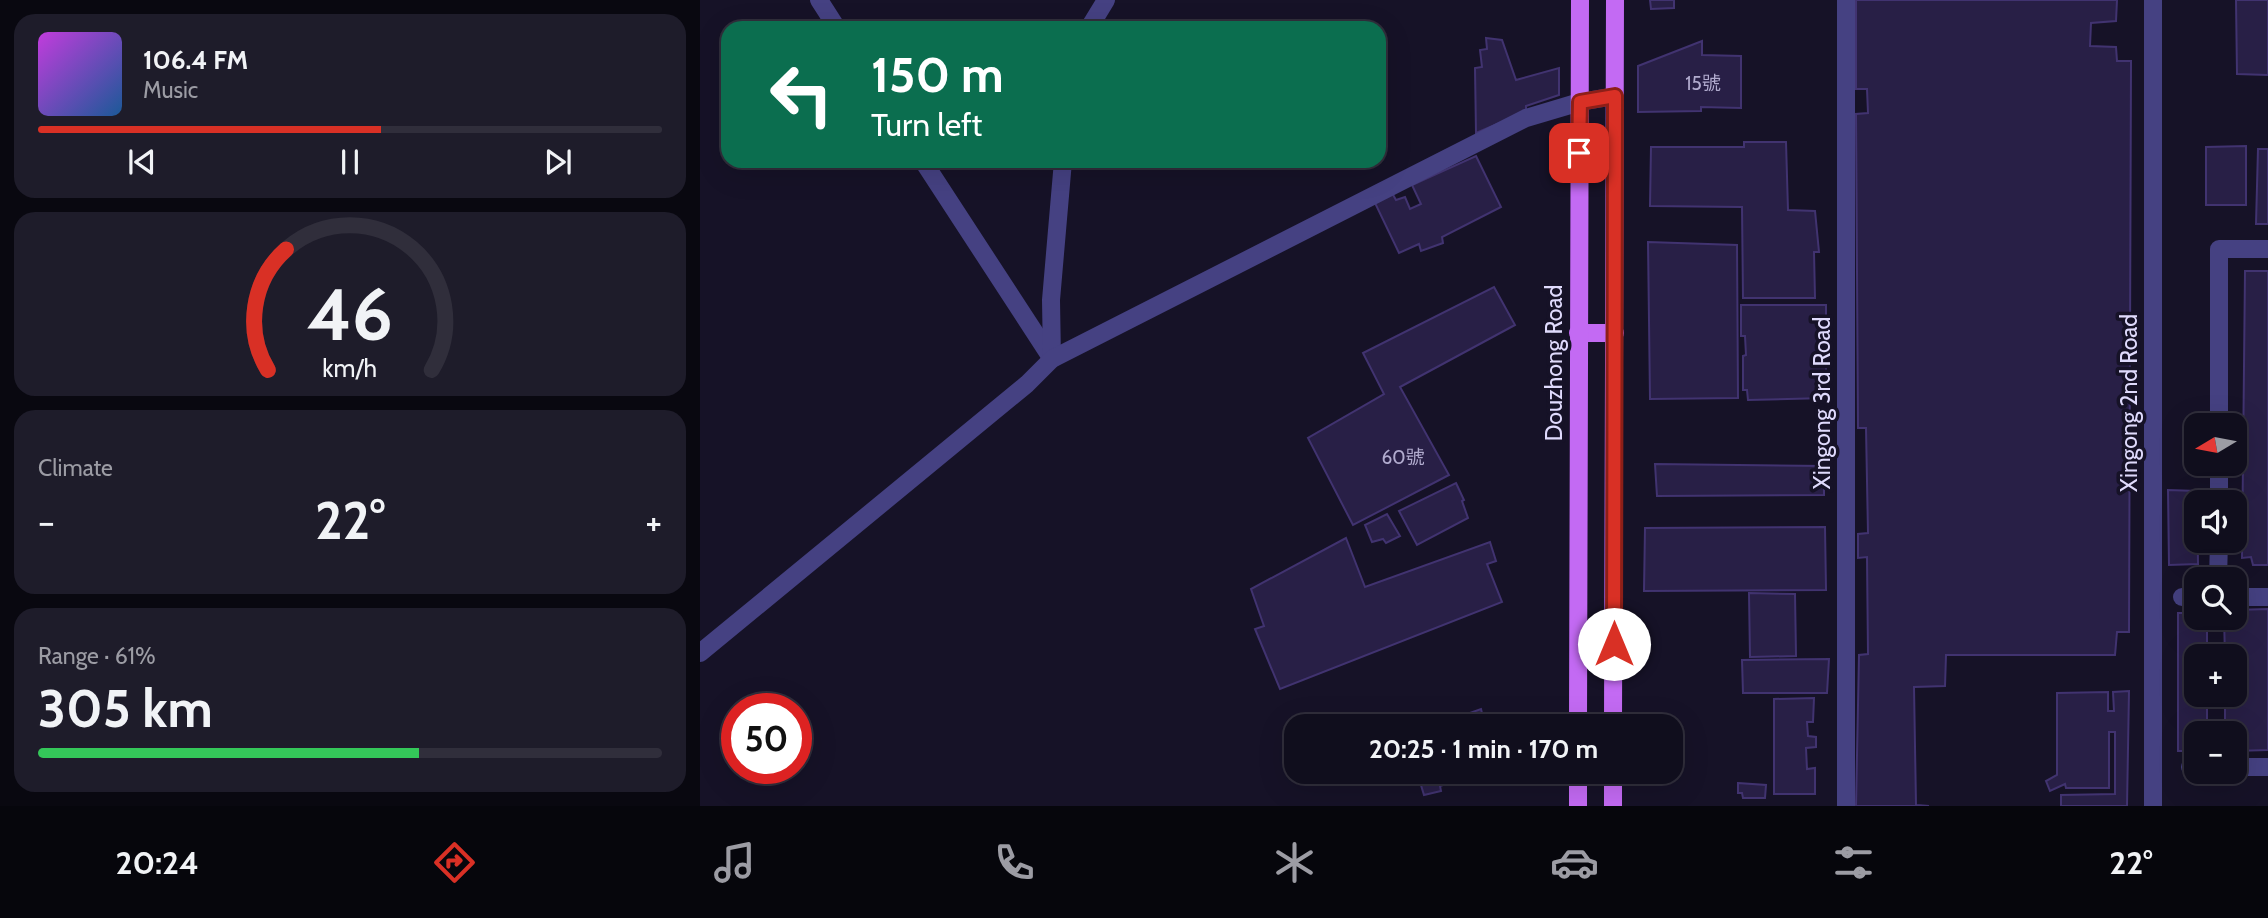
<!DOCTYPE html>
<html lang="en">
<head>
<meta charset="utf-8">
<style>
  :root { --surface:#100e1d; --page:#1e1c2a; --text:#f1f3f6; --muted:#9c9ca4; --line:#302e3b; --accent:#d93025 }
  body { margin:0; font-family:Cabin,"Noto Sans TC",sans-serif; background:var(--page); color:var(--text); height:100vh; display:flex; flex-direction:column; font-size:26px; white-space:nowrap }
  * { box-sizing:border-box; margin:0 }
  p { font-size:23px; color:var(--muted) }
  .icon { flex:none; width:38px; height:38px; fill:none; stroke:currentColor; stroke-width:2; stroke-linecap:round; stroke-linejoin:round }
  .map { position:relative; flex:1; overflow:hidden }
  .panel { display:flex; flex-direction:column; gap:14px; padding:14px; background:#090810; width:700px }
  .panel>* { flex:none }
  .banner { position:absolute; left:21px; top:21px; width:665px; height:147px; border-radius:21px; box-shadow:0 7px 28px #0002,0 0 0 2px var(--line); background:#0b6e4f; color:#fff; overflow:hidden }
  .needle { width:46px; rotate:260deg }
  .controls { position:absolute; left:1484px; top:413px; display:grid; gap:14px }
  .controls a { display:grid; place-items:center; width:63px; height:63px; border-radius:14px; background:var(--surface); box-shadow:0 7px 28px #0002,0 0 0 2px var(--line); font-size:35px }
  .speed { position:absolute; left:21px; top:693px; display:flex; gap:14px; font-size:35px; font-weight:700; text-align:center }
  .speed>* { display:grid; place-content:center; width:91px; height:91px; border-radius:50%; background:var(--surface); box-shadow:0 7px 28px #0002,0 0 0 2px var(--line); line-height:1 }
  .speed .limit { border:10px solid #d22; background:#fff; color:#111 }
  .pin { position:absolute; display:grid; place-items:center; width:60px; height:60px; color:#fff; margin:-30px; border-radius:14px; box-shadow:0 4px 10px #0006 }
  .me { position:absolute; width:77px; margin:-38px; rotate:0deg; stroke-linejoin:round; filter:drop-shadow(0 0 5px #0008) }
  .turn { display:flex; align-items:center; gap:24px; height:147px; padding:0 35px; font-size:32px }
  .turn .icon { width:91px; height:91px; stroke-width:2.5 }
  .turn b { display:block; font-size:49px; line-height:60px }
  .big { font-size:52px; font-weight:800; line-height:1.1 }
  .panel .widget { flex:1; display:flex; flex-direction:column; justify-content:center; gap:10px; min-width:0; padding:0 24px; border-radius:21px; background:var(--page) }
  .panel .dial { align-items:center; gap:0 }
  .dial svg { height:182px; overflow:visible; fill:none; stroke:var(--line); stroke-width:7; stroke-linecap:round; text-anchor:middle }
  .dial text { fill:var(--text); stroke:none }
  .song { display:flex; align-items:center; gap:21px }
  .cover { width:84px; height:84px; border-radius:10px; background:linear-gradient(135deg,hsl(290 70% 55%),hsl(210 70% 35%)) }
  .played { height:7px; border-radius:4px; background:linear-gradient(90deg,var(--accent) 55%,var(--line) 55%) }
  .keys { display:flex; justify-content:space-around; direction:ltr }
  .heat { display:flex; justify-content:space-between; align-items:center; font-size:38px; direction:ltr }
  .charge { height:10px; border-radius:5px; background:linear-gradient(90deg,#34c759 61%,var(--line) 0) }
  .trip { position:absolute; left:584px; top:714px; width:399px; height:70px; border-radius:21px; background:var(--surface); box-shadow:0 7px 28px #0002,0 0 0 2px var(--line); font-weight:800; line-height:70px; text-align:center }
  .dock { display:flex; height:112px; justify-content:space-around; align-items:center; background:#06060c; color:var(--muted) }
  .dock .icon { width:49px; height:49px }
  .dock .selected { color:var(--accent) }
  .dock b { font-size:32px; color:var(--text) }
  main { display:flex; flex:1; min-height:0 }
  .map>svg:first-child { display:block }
  .building { fill:#281f46; stroke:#413370; stroke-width:2 }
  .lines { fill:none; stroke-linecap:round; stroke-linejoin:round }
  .minor { stroke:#454182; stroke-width:18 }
  .major { stroke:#c36af3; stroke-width:18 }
  .route-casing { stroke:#8d1f18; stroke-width:18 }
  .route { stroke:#d93025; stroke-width:12 }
  .labels { text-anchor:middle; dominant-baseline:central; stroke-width:7; stroke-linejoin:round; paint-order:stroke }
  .number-label { font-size:19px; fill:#b1abce }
  .street-label { font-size:23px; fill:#dfdafc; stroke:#161227 }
</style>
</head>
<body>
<main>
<section class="panel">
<div class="widget">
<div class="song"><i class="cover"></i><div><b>106.4 FM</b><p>Music</p></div></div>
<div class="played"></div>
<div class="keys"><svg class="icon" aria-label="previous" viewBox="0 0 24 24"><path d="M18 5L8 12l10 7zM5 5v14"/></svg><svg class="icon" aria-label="pause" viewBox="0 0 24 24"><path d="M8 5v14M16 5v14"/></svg><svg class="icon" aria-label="next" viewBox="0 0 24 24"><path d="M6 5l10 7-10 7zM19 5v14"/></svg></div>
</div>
<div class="widget dial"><svg viewBox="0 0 100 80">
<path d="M14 69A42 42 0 1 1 86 69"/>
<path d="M14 69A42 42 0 0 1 22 16" stroke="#d93025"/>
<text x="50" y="56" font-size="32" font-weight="700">46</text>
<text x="50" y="72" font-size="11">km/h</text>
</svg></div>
<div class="widget"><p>Climate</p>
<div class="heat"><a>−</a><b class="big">22°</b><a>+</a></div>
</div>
<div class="widget"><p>Range · 61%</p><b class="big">305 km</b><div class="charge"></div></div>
</section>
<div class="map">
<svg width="1568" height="806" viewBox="0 0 1568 806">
  <rect width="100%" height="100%" fill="#161227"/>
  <!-- building -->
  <g class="building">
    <path d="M 950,0 L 974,0 L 974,8 L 951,9 Z"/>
    <path d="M 1156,0 L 1417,0 L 1416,21 L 1391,23 L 1390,46 L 1416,47 L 1417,61 L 1431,61 L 1429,632 L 1417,632 L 1415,655 L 1246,655 L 1245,686 L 1214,687 L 1216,805 L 1229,806 L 1156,806 L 1159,655 L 1168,654 L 1167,557 L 1158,558 L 1158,534 L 1168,533 L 1166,428 L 1158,428 L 1156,114 L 1168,113 L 1167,89 L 1156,89 Z"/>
    <path d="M 1536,0 L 1568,0 L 1568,75 L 1537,74 Z"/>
    <path d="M 786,38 L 802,40 L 816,80 L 859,68 L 859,95 L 826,106 L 826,112 L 776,133 L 775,68 L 782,67 L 780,50 L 787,49 Z"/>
    <path d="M 1002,41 L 1002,55 L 1041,56 L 1041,108 L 1001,107 L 1001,111 L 938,112 L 938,66 Z"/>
    <path d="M 1044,142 L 1086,142 L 1088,210 L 1115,211 L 1119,252 L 1114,252 L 1115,298 L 1043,298 L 1042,207 L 950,206 L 951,147 L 1044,147 Z"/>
    <path d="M 1546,146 L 1546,205 L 1506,205 L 1506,147 Z"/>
    <path d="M 1558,149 L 1568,149 L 1568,224 L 1556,224 Z"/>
    <path d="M 776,156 L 801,207 L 742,237 L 743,243 L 721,251 L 719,244 L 699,253 L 675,203 L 692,193 L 696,200 L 705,197 L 710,209 L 721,204 L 712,185 Z"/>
    <path d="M 948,242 L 1037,245 L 1038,398 L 950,399 Z"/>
    <path d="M 1545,271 L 1568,271 L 1568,565 L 1553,565 L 1551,557 L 1542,558 Z"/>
    <path d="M 794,287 L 815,325 L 700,387 L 749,475 L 653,525 L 608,438 L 684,394 L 663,353 Z"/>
    <path d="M 1041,305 L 1126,305 L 1126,398 L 1048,400 L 1047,390 L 1043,390 L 1043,356 L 1046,355 L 1045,336 L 1041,336 Z"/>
    <path d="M 955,464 L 1124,466 L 1124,495 L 957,496 Z"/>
    <path d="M 756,483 L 764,500 L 762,501 L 768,518 L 717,545 L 699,511 Z"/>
    <path d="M 1468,490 L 1497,491 L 1498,564 L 1469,565 Z"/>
    <path d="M 687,514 L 700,536 L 686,543 L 683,539 L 672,542 L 665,525 Z"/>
    <path d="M 1125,527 L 1126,590 L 944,591 L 945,528 Z"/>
    <path d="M 646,538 L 665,587 L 790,542 L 796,561 L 787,564 L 802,602 L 580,689 L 555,629 L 564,626 L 551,589 Z"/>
    <path d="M 1049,593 L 1095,594 L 1096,656 L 1050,657 Z"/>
    <path d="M 1568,609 L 1568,750 L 1535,751 L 1535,733 L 1525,733 L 1525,695 L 1535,695 L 1535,656 L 1525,656 L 1524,618 L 1535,618 L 1535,610 Z"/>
    <path d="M 1478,613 L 1496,613 L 1496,618 L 1507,618 L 1507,656 L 1496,656 L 1496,695 L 1507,695 L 1507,733 L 1496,733 L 1496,751 L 1478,751 Z"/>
    <path d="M 1129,659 L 1127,693 L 1043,693 L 1042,660 Z"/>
    <path d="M 1429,691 L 1427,806 L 1361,806 L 1361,795 L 1415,794 L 1415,732 L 1409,732 L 1409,788 L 1366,788 L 1365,784 L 1350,791 L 1346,781 L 1357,775 L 1357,693 L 1408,692 L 1408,711 L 1414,711 L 1413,692 Z"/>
    <path d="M 1114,698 L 1113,722 L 1107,722 L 1108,736 L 1116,737 L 1116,747 L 1106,748 L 1107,769 L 1115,768 L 1115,794 L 1074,794 L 1074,699 Z"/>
    <path d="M 781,709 L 785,726 L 733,726 Z"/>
    <path d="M 717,772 L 781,772 L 740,786 L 741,791 L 724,795 Z"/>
    <path d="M 1038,783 L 1066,785 L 1065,798 L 1043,798 L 1042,793 L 1038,793 Z"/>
  </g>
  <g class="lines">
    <!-- minor -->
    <g class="minor">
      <path d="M 119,0 L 137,28"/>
      <path d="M 1453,0 L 1453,806"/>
      <path d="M 389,28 L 406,0"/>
      <path d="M 223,161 L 352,359"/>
      <path d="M 352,359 L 351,300 L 363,161"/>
      <path d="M 1519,425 L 1519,249 L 1568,249"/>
      <path d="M 1519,502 L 1519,464"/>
      <path d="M 1518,579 L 1519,541"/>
      <path d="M 1482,597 L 1496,597"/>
      <path d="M 1535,597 L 1568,597"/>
      <path d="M 0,653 L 327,384 L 352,359 L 826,118 L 880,102 L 915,96"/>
      <path d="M 1490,767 L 1496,767"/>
      <path d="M 1535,767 L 1568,767"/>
      <path d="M 1146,806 L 1146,0"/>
    </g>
    <!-- major -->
    <g class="major">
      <path d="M 878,333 L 915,333"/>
      <path d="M 878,726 L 880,0"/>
      <path d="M 913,726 L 915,0"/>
      <path d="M 878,806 L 878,772"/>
      <path d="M 913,806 L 913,772"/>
    </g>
  </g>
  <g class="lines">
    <!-- route casing -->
    <g class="route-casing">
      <path id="route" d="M 879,153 L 880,102 L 915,96 L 914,644"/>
    </g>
    <!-- route -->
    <use href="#route" class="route"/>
  </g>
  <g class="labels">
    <!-- number labels -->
    <g class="number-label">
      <text x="1003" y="83">15號</text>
      <text x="703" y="457">60號</text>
    </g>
    <!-- street labels -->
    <g class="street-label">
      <text transform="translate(854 363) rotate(-90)">Douzhong Road</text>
      <text transform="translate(1122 403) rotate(-90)">Xingong 3rd Road</text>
      <text transform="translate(1429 403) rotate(-90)">Xingong 2nd Road</text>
    </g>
  </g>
</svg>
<div class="controls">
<a><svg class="needle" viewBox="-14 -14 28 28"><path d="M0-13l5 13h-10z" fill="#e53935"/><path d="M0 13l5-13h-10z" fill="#9c9ca4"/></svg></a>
<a><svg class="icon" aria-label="sound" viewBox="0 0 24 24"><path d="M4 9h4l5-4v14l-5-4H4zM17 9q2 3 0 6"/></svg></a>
<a><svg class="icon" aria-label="search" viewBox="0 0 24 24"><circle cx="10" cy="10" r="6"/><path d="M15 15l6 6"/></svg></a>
<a>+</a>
<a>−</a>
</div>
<div class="speed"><div class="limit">50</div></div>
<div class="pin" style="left:879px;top:153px;background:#d93025"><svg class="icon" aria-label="arrive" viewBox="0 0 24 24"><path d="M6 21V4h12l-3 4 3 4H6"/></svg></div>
<svg class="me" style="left:914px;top:644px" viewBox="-20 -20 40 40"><circle r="19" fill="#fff"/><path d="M0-13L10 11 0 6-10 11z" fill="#d93025"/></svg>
<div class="trip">20:25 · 1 min · 170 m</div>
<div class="banner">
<div class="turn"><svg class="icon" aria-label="left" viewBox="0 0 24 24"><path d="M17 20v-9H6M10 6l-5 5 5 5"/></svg><div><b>150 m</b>Turn left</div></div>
</div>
</div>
</main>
<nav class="dock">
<b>20:24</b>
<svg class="icon selected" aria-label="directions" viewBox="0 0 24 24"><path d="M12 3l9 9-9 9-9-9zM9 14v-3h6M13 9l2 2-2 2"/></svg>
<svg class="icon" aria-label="music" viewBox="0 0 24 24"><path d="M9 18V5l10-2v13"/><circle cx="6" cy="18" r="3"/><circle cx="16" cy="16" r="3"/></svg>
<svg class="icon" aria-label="phone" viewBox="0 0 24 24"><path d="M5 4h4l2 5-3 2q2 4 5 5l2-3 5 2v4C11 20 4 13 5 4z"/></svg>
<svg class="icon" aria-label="climate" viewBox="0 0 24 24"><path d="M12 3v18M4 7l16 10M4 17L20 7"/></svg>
<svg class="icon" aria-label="car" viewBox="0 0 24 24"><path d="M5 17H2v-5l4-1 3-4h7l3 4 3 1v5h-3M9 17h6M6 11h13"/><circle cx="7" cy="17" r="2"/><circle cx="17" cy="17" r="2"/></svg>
<svg class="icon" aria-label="filters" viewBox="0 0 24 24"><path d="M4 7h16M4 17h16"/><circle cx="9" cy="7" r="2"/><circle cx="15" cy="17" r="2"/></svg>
<b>22°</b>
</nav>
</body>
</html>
